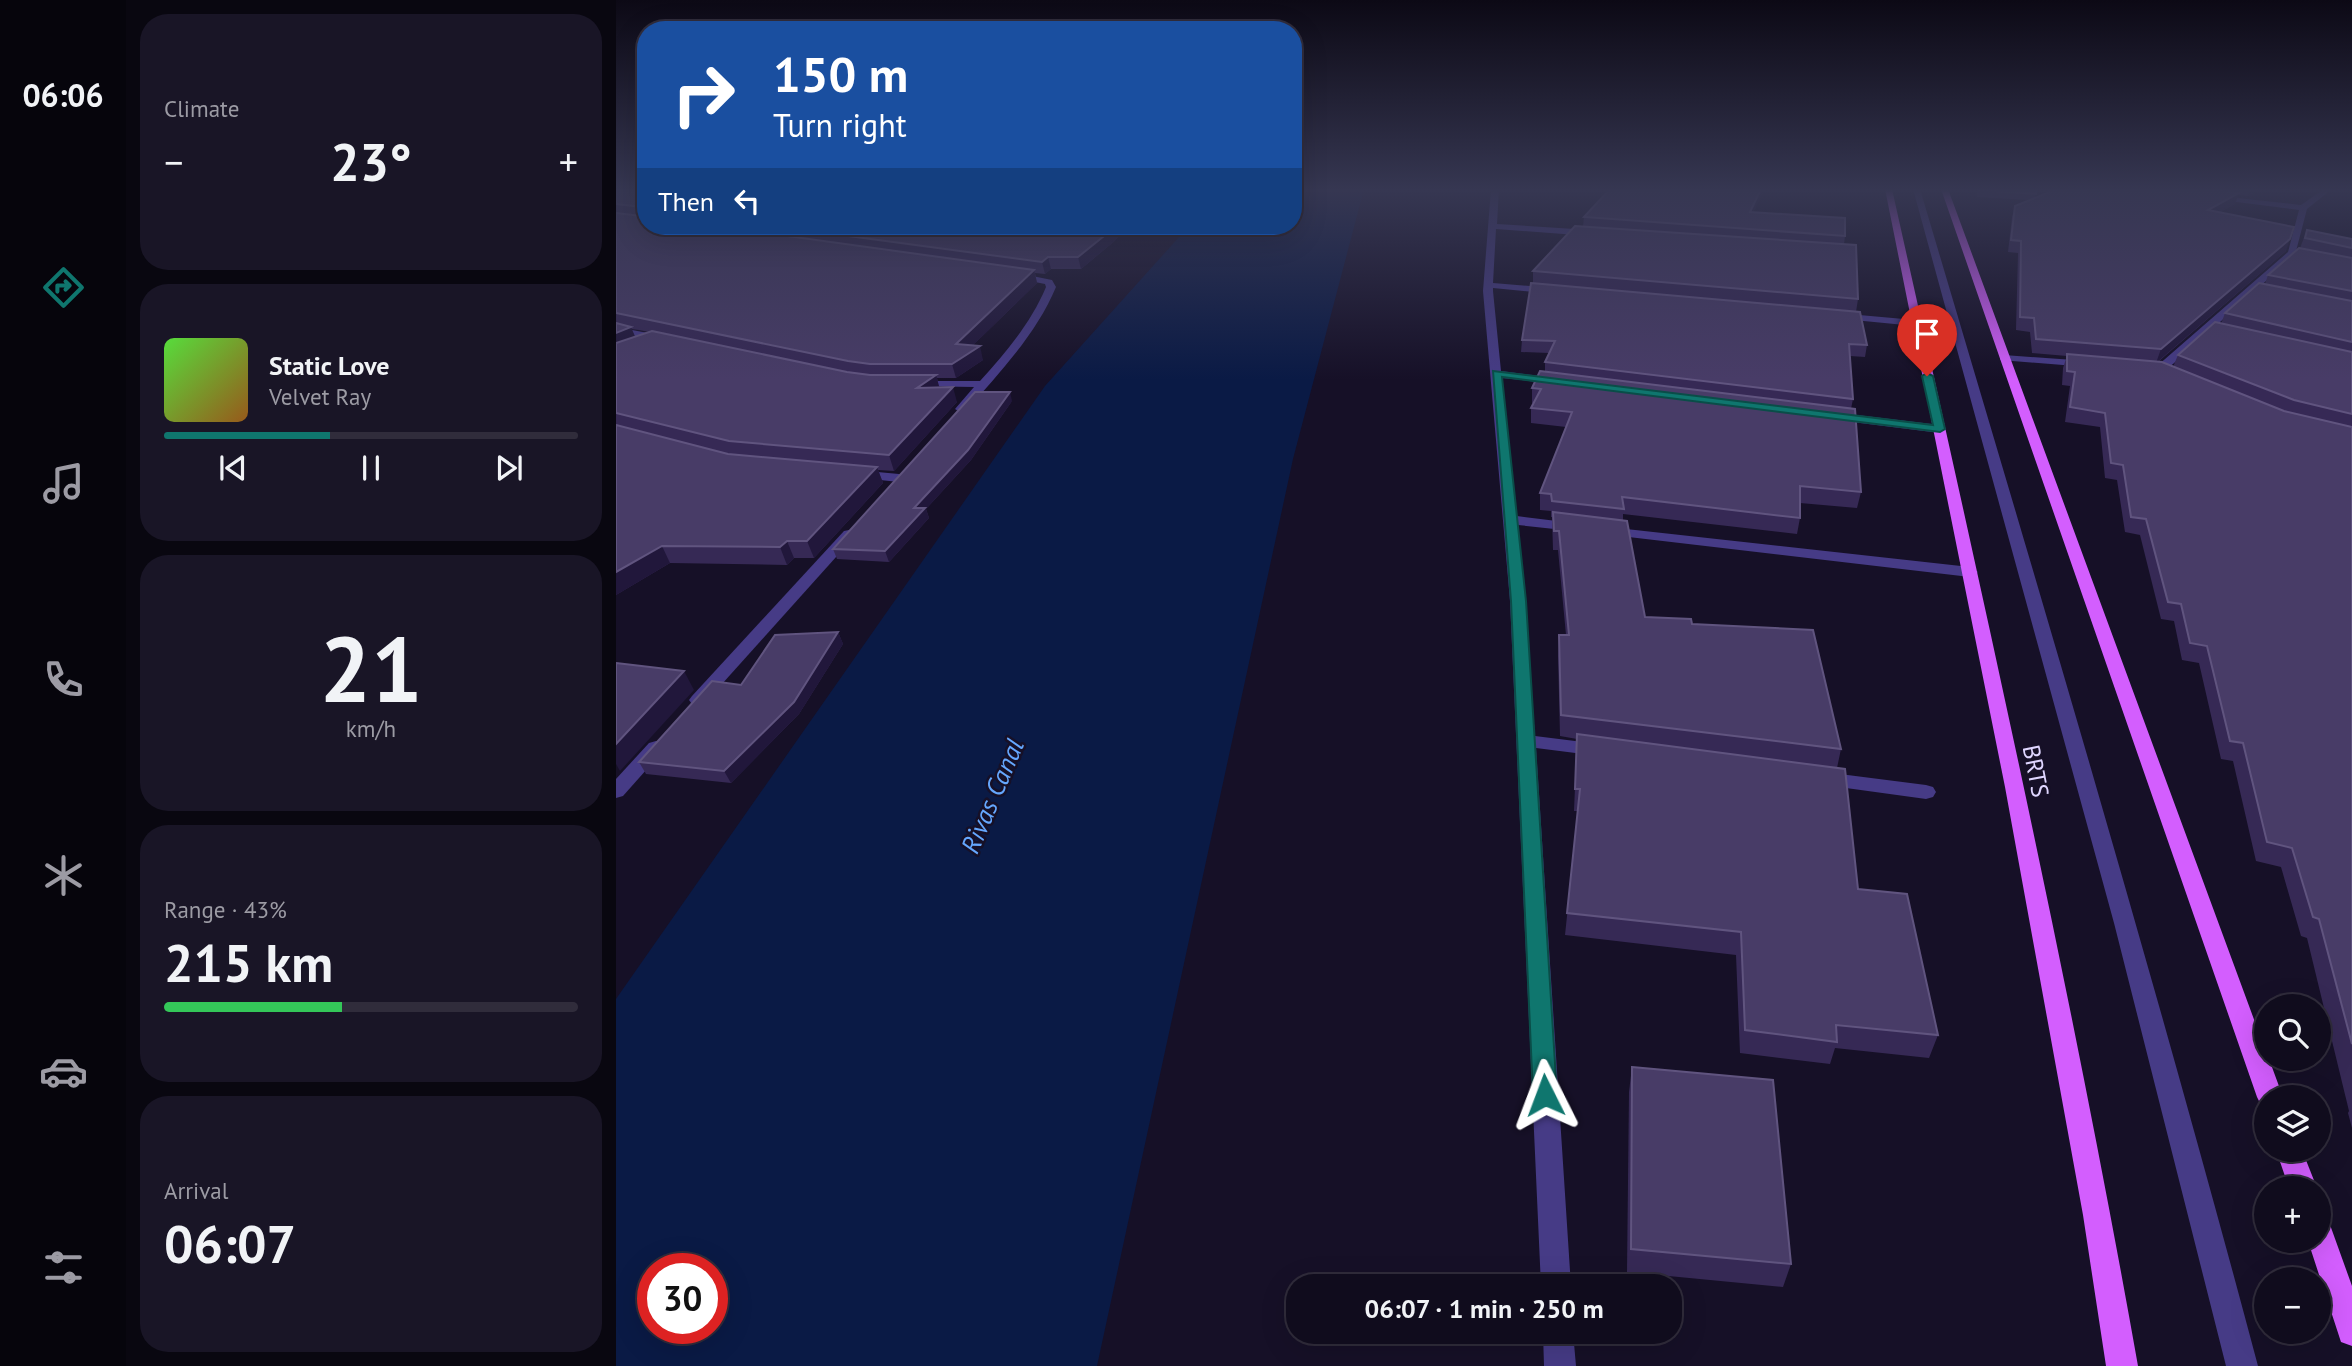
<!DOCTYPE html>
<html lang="en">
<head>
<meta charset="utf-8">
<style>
  :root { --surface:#100c1d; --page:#191526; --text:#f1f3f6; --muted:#9c9ba4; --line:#302c3b; --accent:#0f766e }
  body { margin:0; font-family:"PT Sans",sans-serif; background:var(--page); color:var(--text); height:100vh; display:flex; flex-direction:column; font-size:26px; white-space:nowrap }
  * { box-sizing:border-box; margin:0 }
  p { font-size:23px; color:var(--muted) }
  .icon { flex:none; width:38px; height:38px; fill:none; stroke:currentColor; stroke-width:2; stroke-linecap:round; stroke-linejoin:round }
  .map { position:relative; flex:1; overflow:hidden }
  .drawer { display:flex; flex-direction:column; gap:14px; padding:14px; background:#090710; width:490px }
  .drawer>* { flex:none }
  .banner { position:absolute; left:21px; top:21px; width:665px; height:214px; border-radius:28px; box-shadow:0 7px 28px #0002,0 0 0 2px var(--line); background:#1a4fa0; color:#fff; overflow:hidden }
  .buttons { position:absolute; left:1638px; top:994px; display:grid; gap:14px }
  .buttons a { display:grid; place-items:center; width:77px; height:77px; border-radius:50%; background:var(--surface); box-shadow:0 7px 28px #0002,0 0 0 2px var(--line); font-size:35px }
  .speed { position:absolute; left:21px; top:1253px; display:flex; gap:14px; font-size:35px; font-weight:700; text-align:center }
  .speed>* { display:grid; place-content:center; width:91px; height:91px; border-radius:50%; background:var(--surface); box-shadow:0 7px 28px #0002,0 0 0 2px var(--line); line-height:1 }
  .speed .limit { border:10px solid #d22; background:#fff; color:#111 }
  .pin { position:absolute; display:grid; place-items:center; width:60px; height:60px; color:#fff; margin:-72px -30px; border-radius:50% 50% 50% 0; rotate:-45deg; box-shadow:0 0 7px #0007 }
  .pin .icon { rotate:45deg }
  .me { position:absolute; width:77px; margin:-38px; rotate:357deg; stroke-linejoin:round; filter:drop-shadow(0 0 5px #0008) }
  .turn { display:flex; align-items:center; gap:24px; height:147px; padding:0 21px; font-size:32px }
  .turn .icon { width:91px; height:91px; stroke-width:2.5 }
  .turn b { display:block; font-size:49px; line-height:60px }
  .then { display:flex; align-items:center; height:66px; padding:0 21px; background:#0003; gap:14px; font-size:26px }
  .big { font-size:52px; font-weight:800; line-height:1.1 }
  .drawer .card { flex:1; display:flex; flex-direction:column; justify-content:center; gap:10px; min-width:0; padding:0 24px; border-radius:28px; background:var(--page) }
  .drawer .dial { align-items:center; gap:0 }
  .dial b { font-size:91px; line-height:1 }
  .song { display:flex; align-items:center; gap:21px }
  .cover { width:84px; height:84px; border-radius:10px; background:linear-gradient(135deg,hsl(110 70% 55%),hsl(30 70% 35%)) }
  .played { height:7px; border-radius:4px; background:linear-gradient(90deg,var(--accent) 40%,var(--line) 40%) }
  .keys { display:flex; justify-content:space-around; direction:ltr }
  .heat { display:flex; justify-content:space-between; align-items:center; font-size:38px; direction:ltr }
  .charge { height:10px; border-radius:5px; background:linear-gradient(90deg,#34c759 43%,var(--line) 0) }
  .trip { position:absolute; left:670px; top:1274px; width:396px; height:70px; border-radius:28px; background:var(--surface); box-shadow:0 7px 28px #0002,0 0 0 2px var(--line); font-weight:800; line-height:70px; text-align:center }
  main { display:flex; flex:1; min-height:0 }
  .tab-bar { display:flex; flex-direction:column; width:126px; justify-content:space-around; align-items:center; background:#06050c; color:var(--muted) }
  .tab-bar .icon { width:49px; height:49px }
  .tab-bar .on { color:var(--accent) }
  .tab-bar b { font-size:32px; color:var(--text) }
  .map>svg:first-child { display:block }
  .water { fill:#0a1a45; fill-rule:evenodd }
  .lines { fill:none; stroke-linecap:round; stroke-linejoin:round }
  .minor { fill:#463b86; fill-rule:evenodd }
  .major { fill:#d35efe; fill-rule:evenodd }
  .wall { fill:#362955; fill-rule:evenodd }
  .shaded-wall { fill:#21173b }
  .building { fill:#483c67; stroke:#60547f; stroke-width:2 }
  .route { fill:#0f766e; stroke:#0a4d48; stroke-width:2 }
  .labels { text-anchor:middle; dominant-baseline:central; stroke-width:5; stroke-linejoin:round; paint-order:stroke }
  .street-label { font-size:24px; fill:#dfd6ff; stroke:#161027 }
  .water-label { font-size:26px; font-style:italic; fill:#65a7fe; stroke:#161027 }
</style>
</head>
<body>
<main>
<nav class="tab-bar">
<b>06:06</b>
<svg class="icon on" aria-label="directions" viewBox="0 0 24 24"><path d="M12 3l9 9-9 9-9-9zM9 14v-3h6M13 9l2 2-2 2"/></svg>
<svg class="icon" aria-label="music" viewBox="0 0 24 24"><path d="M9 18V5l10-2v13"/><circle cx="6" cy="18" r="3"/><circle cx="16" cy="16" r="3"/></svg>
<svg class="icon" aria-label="phone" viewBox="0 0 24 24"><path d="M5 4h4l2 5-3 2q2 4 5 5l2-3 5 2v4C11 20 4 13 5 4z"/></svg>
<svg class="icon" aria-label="climate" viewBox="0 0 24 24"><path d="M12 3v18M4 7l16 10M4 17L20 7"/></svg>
<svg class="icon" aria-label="car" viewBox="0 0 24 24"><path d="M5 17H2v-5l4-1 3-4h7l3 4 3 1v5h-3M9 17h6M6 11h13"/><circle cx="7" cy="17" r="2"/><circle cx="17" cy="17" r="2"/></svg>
<svg class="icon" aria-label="filters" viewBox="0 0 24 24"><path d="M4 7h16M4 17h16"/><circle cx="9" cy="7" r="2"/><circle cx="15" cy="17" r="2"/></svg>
</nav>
<section class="drawer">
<div class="card"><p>Climate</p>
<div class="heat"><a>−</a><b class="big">23°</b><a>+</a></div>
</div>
<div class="card">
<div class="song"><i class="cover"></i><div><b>Static Love</b><p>Velvet Ray</p></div></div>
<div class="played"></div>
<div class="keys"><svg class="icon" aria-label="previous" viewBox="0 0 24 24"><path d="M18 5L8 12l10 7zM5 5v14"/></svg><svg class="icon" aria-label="pause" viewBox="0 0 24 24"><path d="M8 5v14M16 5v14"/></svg><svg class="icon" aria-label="next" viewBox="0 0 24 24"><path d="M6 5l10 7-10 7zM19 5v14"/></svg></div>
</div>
<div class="card dial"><b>21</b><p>km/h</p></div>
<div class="card"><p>Range · 43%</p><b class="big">215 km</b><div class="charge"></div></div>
<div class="card"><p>Arrival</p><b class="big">06:07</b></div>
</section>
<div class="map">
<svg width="1736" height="1366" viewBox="0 0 1736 1366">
  <rect width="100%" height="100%" fill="#161027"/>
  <!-- water -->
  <path class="water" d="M 677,189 L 748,189 L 677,459 L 481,1366 L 0,1366 L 0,999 L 429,386 L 573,226 L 677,226 ZM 37,1269 L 96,1269 L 96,1328 L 37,1328 Z"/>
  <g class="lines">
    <!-- minor -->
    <g class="minor">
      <path d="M 875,189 L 883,189 L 881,224 L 974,230 L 978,233 L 974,236 L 880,229 L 877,283 L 938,288 L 943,291 L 938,294 L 877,288 L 877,291 L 885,371 L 941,378 L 947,381 L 941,384 L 886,378 L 901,516 L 957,523 L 964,527 L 957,531 L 902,525 L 919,736 L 983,744 L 990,746 L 992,750 L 990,754 L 983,756 L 920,748 L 955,1286 L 925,1286 L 894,601 L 867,291 Z"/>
      <path d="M 1297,189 L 1304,189 C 1420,580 1537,971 1642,1366 L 1610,1366 L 1498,923 Z"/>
      <path d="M 1708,189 L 1716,189 L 1691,209 L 1679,255 L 1548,372 L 1527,371 L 1527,367 L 1541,366 L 1672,252 L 1683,210 L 1597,199 L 1594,195 L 1685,205 Z"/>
      <path d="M 396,272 L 436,280 L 440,287 C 420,335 383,373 349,412 L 345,413 L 339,409 L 358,387 L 295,386 L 293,384 L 299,381 L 364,381 C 390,352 415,323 430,287 L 429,284 L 393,277 L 393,273 Z"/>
      <path d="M 1221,313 L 1299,320 L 1304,323 L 1299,326 L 1217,318 L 1216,316 Z"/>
      <path d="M 0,327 L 48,336 L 53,339 L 48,342 L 0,333 Z"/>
      <path d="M 1388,355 L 1472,361 L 1478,364 L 1472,367 L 1384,360 L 1384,356 Z"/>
      <path d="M 1216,412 L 1324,425 L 1330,429 L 1324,433 L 1212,419 L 1210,416 Z"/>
      <path d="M 240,470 L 283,474 L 290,478 L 283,482 L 235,477 L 233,474 Z"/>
      <path d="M 992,527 L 1354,567 L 1362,572 L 1354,577 L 987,534 L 985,531 Z"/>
      <path d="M 233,530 L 238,531 L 240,534 L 238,537 L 88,704 L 76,704 L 73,700 L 76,696 L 228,531 Z"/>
      <path d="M 40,741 L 47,743 L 49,747 L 47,751 L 7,796 L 0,798 L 0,779 L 33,743 Z"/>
      <path d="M 1208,772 L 1310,785 L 1317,787 L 1320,792 L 1317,797 L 1310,799 L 1201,784 L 1198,779 L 1201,774 Z"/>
      <path d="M 927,1332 L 957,1332 L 960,1366 L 928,1366 Z"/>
    </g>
    <!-- major -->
    <g class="major">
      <path d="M 1269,189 L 1276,189 C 1363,580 1452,971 1522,1366 L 1490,1366 L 1467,1215 L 1389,787 Z"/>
      <path d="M 1325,189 L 1332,189 L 1650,1052 L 1650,1059 L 1653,1059 L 1667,1097 L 1650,1097 L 1650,1107 L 1645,1105 L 1641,1097 Z"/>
      <path d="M 1660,1150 L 1686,1150 L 1701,1188 L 1673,1188 Z"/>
      <path d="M 1703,1218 L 1713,1222 L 1736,1286 L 1736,1346 L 1725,1342 L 1692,1241 L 1703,1241 Z"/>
    </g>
  </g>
  <!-- wall -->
  <g class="wall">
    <path d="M 0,189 L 30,189 L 30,226 L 513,226 L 495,244 L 465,269 L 435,269 L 429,274 L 419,273 L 421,283 L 357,345 L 367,360 L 340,378 L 321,378 L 323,387 L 341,402 L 278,471 L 262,470 L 267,483 L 198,558 L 178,558 L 171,565 L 54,563 L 0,595 ZM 15,329 L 23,330 L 33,332 L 19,337 Z"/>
    <path d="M 1361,189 L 1420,189 L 1419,198 L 1441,189 L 1645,189 L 1632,196 L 1622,195 L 1619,204 L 1604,212 L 1670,251 L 1542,362 L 1557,367 L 1562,355 L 1605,324 L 1609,313 L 1649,284 L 1652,275 L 1684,248 L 1691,230 L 1736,239 L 1736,1128 L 1732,1113 L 1733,1111 L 1691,938 L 1685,936 L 1665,867 L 1640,861 L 1617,761 L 1605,759 L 1583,663 L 1566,660 L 1558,621 L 1545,619 L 1524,535 L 1509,532 L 1501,480 L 1489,478 L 1484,427 L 1449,422 L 1454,386 L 1446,385 L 1447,368 L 1451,356 L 1416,353 L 1414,332 L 1400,330 L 1402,253 L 1392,252 L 1396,217 L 1399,206 L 1412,200 L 1361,197 Z"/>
    <path d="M 1137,212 L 1229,236 L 1228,244 L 1242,299 L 1240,312 L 1251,345 L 1249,357 L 1234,356 L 1237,399 L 1235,409 L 1245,492 L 1241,508 L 1184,503 L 1184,518 L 1181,534 L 1007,514 L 1007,520 L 1029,617 L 1076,624 L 1225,749 L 1221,768 L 1242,889 L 1322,1035 L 1313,1058 L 1219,1048 L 1214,1064 L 1124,1053 L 1120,955 L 949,935 L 962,811 L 958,811 L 961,739 L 944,736 L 942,656 L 943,635 L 950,635 L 942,550 L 937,550 L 936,517 L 935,517 L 935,511 L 924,510 L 924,493 L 950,427 L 915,423 L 915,408 L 918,403 L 916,403 L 916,388 L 929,372 L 929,362 L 933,353 L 905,352 L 906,340 L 917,283 L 917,271 L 967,227 L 968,217 Z"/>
    <path d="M 396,401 L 355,460 L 310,509 L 313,518 L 273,562 L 221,559 L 217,549 Z"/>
    <path d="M 222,632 L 227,644 L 183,714 L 115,783 L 30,774 L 23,762 L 125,685 Z"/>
    <path d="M 1016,1067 L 1175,1264 L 1167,1287 L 1011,1272 L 1013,1092 Z"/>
  </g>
  <!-- shaded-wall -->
  <g class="shaded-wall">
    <path d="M 1145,189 L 1149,189 L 1132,223 L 1134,212 Z"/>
    <path d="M 1635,189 L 1645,189 L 1632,196 Z"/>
    <path d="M 1623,193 L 1619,204 L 1588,221 L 1592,210 Z"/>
    <path d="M 500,226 L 513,226 L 495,244 L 465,269 L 462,257 Z"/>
    <path d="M 1674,239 L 1670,251 L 1540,363 L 1545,349 Z"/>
    <path d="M 432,257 L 435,269 L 429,274 L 426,262 Z"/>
    <path d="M 418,270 L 421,283 L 344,358 L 340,344 Z"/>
    <path d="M 15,327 L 21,341 L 0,349 L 0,333 Z"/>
    <path d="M 364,346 L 367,360 L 340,378 L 336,364 Z"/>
    <path d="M 320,375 L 324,390 L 301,388 Z"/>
    <path d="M 337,387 L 341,402 L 278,471 L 273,455 Z"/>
    <path d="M 394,392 L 396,401 L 355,460 L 310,509 L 313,518 L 273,562 L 269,551 L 298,508 Z"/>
    <path d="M 261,467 L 267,483 L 198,558 L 191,541 Z"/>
    <path d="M 171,541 L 178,558 L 171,565 L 164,547 Z"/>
    <path d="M 46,546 L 54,563 L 0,595 L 0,572 Z"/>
    <path d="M 222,632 L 227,644 L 183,714 L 115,783 L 108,771 Z"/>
    <path d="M 68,671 L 78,690 L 4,771 L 0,764 L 0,744 Z"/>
  </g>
  <!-- building -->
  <g class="building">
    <path d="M 0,189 L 30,189 L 30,226 L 98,226 L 418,270 L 340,344 L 364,346 L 336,364 L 254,364 L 232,361 L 0,313 L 0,213 L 25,216 L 28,214 L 26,207 L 0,204 Z"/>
    <path d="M 994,189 L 1145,189 L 1134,212 L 1229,218 L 1229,236 L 968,217 Z"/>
    <path d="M 1362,189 L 1420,189 L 1420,194 L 1362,190 Z"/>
    <path d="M 1441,189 L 1588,189 L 1623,193 L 1592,210 L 1678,227 L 1674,239 L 1545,349 L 1420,339 L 1418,318 L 1404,317 L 1405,241 L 1395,240 L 1399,206 Z"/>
    <path d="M 158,226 L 500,226 L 493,232 L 462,257 L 432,257 L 426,262 Z"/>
    <path d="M 959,226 L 1240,245 L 1242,299 L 917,271 Z"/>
    <path d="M 1691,230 L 1736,239 L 1736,248 L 1689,238 Z"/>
    <path d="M 1683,248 L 1736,258 L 1736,291 L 1652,275 Z"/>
    <path d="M 915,283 L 1244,312 L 1251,345 L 1233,344 L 1237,399 L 929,362 L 939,341 L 906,340 Z"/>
    <path d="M 1643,283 L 1736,301 L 1736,342 L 1609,313 Z"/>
    <path d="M 1599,322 L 1736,352 L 1736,414 L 1678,400 L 1562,355 Z"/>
    <path d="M 0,323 L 15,327 L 0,333 Z"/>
    <path d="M 36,331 L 231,372 L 254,375 L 320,375 L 301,388 L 337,387 L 273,455 L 113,441 L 0,413 L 0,343 Z"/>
    <path d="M 1451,354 L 1546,362 L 1668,411 L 1736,427 L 1736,1044 L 1703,919 L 1697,917 L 1676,848 L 1651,842 L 1627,743 L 1614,741 L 1591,646 L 1574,643 L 1565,604 L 1552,602 L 1530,519 L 1515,517 L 1507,465 L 1495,463 L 1489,413 L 1454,407 L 1459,372 L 1451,371 Z"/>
    <path d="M 924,371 L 1239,409 L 1245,492 L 1184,486 L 1184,518 L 1006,497 L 1008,509 L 936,501 L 935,494 L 924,493 L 956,412 L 915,408 L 925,389 L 916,388 Z"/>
    <path d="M 359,392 L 394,392 L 352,450 L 298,508 L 309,508 L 269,551 L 217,549 Z"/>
    <path d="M 0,425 L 112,454 L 261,467 L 191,541 L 171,541 L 164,547 L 46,546 L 0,572 Z"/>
    <path d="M 937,512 L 1011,521 L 1029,617 L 1075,619 L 1076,624 L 1197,630 L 1225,749 L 945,715 L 943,635 L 953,635 L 943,531 L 938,531 Z"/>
    <path d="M 222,632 L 178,702 L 108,771 L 23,762 L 96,681 L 125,685 L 159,635 Z"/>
    <path d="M 0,663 L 68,671 L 0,744 Z"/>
    <path d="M 961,734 L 1229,769 L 1242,889 L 1291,894 L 1322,1035 L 1220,1025 L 1221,1042 L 1129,1030 L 1125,932 L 951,913 L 964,789 L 959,789 Z"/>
    <path d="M 1016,1067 L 1157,1080 L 1175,1264 L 1015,1249 Z"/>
  </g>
  <!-- sky -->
  <linearGradient id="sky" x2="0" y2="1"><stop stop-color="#0c0915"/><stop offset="0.5" stop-color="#363752"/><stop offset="1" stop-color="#363752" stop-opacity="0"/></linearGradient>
  <rect width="1736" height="380" fill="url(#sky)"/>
  <!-- route -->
  <path class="route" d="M 877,371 L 1317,425 L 1306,376 L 1311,373 L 1317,376 L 1329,429 L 1324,432 L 886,377 L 910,601 L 941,1095 L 937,1103 L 929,1106 L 921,1103 L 917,1095 L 895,601 Z"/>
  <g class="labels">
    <!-- street labels -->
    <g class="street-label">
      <text transform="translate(1420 771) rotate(79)">BRTS</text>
    </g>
    <!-- water labels -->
    <g class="water-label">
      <text transform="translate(376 796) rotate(-67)">Rivas Canal</text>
    </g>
  </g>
</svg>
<div class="buttons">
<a><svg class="icon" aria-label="search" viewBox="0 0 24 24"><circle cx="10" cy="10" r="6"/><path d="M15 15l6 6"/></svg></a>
<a><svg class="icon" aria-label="layers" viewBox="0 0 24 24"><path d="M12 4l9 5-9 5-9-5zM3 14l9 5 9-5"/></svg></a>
<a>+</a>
<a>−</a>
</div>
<div class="speed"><div class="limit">30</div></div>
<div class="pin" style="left:1311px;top:376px;background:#d93025"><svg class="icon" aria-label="arrive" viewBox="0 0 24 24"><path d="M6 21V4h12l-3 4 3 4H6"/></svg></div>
<svg class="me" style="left:929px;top:1095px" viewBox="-20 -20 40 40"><path d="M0-17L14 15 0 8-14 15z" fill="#0f766e" stroke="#fff" stroke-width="4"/></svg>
<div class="trip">06:07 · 1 min · 250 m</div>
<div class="banner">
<div class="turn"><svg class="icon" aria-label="right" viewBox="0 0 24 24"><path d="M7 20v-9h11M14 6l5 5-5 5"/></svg><div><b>150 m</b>Turn right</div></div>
<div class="then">Then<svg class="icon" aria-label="left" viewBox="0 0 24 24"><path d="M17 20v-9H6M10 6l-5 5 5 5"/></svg></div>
</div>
</div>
</main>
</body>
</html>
